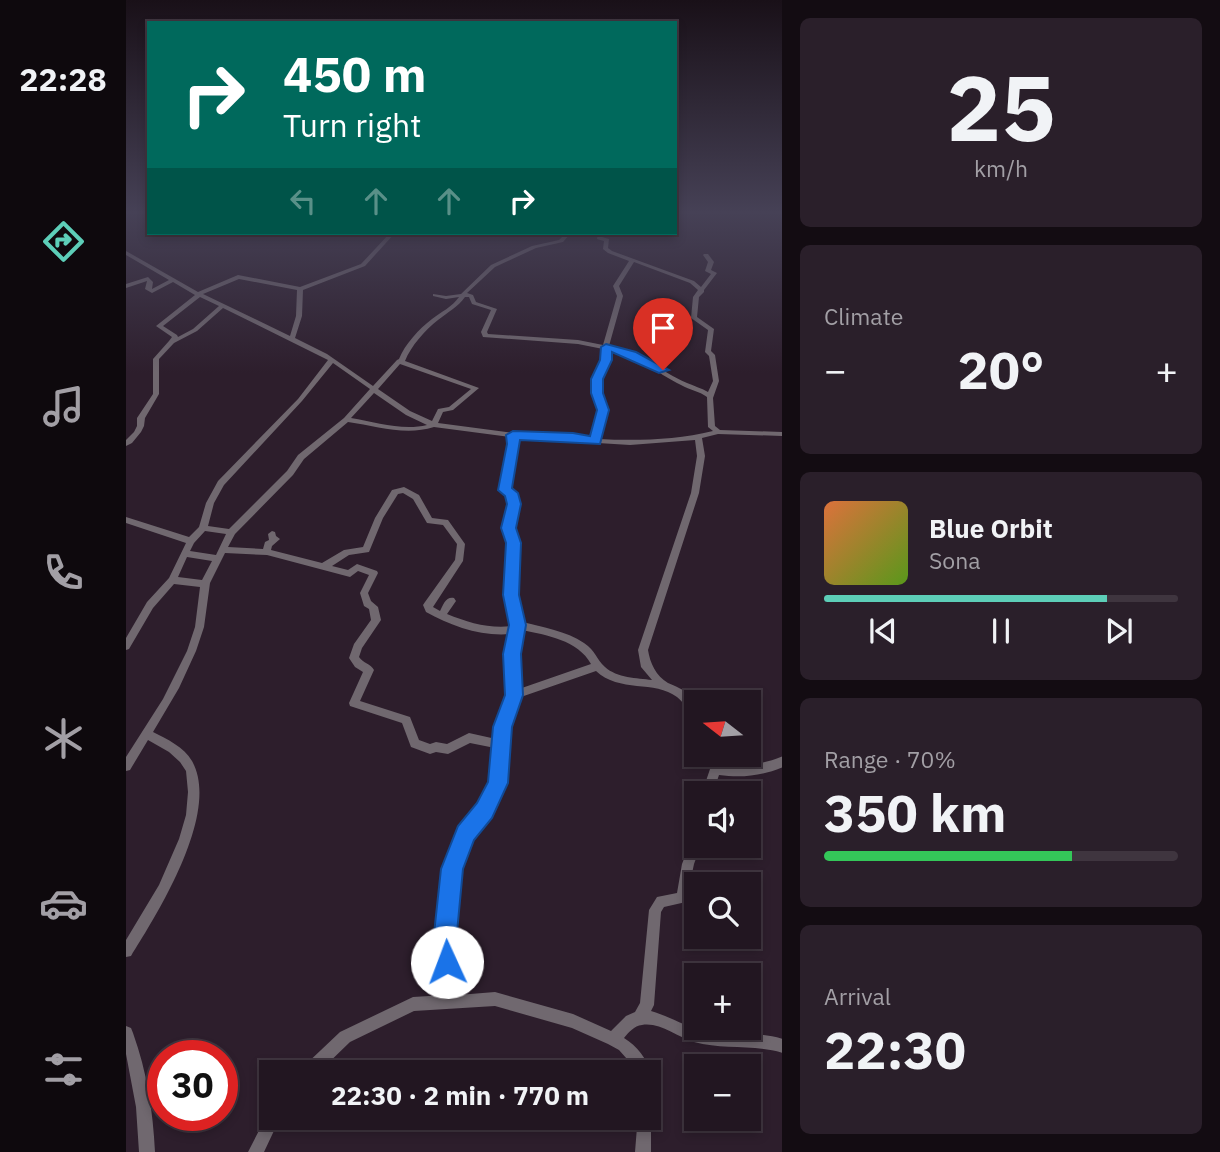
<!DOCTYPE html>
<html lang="en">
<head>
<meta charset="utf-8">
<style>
  :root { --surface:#221621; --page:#2a1f2a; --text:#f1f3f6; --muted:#a29fa5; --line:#3f353f; --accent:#5dceb8 }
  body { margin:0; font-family:"IBM Plex Sans",sans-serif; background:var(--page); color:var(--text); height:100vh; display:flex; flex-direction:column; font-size:26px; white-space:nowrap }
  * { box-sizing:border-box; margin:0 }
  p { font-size:23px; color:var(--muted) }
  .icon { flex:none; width:38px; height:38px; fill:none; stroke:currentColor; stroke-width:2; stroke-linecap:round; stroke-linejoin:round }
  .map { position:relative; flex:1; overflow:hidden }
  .side { display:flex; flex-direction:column; gap:18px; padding:18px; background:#130c12; width:438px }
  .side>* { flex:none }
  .hud { position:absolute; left:21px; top:21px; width:530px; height:214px; border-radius:0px; box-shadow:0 4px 10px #0003,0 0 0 2px var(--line); background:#00695c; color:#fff; overflow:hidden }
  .needle { width:46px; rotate:287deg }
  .buttons { position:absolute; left:558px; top:690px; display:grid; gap:14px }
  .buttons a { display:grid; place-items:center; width:77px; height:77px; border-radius:0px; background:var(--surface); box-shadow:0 4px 10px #0003,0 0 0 2px var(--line); font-size:35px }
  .speed { position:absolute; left:21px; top:1040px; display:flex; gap:14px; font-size:35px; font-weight:700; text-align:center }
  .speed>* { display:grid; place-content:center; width:91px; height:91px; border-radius:50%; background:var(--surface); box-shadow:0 4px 10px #0003,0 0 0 2px var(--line); line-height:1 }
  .speed .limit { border:10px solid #d22; background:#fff; color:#111 }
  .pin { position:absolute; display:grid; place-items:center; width:60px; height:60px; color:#fff; margin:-72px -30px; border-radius:50% 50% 50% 0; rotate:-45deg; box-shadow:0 0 7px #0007 }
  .pin .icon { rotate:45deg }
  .me { position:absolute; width:77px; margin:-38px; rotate:358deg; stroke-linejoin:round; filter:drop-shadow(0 0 5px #0008) }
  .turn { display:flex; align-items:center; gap:24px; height:147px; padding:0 21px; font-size:32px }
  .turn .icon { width:91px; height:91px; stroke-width:2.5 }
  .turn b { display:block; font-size:49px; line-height:60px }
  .lanes { display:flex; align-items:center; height:66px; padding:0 21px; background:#0003; justify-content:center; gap:35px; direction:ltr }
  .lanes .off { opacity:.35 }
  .big { font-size:52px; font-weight:800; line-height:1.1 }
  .side .tile { flex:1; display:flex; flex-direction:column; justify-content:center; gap:10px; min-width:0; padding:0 24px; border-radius:10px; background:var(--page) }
  .side .dial { align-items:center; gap:0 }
  .dial b { font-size:91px; line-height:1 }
  .song { display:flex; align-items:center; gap:21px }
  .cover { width:84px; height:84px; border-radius:10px; background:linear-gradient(135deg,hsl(20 70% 55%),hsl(90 70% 35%)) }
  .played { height:7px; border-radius:4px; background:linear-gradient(90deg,var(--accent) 80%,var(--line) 80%) }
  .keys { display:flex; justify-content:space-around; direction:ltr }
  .heat { display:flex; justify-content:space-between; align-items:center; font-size:38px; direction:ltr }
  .charge { height:10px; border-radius:5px; background:linear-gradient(90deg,#34c759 70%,var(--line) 0) }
  .trip { position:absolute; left:133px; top:1060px; width:402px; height:70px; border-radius:0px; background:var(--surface); box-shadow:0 4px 10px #0003,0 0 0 2px var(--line); font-weight:800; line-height:70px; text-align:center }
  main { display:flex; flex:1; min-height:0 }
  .menu { display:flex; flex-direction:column; width:126px; justify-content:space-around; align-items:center; background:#0e090d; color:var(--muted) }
  .menu .icon { width:49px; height:49px }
  .menu .active { color:var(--accent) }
  .menu b { font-size:32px; color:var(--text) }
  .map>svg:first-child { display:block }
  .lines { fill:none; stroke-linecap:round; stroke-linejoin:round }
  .minor { fill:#70686f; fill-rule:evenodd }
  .route { fill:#1a73e8; stroke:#114b97; stroke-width:2 }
</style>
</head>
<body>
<main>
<nav class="menu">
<b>22:28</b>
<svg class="icon active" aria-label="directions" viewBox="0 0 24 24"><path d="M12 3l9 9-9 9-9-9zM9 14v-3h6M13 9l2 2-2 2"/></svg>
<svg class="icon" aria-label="music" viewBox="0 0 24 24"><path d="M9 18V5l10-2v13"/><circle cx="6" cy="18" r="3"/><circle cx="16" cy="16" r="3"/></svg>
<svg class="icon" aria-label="phone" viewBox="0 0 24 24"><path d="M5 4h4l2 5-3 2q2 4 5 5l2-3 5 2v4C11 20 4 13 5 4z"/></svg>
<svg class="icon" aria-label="climate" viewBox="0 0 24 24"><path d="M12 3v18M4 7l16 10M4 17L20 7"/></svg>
<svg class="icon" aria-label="car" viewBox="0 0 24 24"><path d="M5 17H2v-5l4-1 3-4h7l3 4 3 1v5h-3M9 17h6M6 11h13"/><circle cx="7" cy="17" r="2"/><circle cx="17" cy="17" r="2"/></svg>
<svg class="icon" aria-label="filters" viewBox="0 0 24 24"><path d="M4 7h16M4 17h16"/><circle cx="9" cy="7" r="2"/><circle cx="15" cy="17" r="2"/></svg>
</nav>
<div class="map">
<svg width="657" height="1152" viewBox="0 0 657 1152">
  <rect width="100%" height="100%" fill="#2d1e2c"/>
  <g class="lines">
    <!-- minor -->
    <g class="minor">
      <path d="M 654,212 L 657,212 L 657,214 Z"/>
      <path d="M 264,233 L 269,233 L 239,266 L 177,290 L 176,316 L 169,338 L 201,354 L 247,386 L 271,360 L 273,359 C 279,344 293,329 306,319 C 315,312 326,307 333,297 L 320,299 L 307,296 L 307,294 L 320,296 L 335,294 L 365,265 L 406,246 L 433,240 L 440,233 L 445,233 L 437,242 L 410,248 L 369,267 L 341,293 L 347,295 L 350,302 L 371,309 L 361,332 L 362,334 L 452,340 L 477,345 L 491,296 L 487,286 L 503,261 L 482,253 L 477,249 L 478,241 L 471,239 L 472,233 L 476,233 L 476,237 L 483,239 L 482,248 L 486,251 L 568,281 L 575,287 L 585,274 L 579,271 L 582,262 L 577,255 L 578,254 L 582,254 L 588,262 L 585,270 L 591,273 L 578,290 L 578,292 L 573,297 L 571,317 L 588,329 L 585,351 L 589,355 L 593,381 L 587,398 L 589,426 L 594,430 L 657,432 L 657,436 L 592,434 L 576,438 L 579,456 L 573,493 L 522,650 C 524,663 530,676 542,683 C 546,685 550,686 553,688 C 567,695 570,706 570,721 L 566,720 C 562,712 559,703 551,697 C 529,680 493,693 470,671 L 392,698 C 386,713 378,729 381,745 L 379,749 L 377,783 L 363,815 L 343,838 L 332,869 L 325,943 L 332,995 L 369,992 L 447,1014 L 485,1031 L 500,1016 L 509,1012 L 514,1003 L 523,910 L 531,897 L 551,893 L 556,864 L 566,838 L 570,836 L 570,845 L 575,845 L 568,864 L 560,902 L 538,907 L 535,912 L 528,1005 L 525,1011 C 543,1016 559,1027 578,1030 C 604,1035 631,1031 657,1039 L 657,1053 C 627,1044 597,1050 568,1042 C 551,1037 534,1022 516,1025 C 508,1026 503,1032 498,1038 C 511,1046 521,1058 524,1073 L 523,1075 L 523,1073 L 510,1073 L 509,1068 L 493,1050 L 482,1044 L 446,1028 L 369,1006 L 288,1011 L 224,1042 L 192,1073 L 174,1073 L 176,1068 L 214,1032 L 287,997 L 319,995 L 313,943 L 320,869 L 335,830 L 355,807 L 365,783 L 369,748 L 344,743 L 322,754 L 310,752 L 304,754 L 285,747 L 276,723 L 224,706 L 223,703 L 237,672 L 229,667 L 223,658 L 228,644 L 245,620 L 243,609 L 238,606 L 234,593 L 243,575 L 232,571 L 224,577 L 141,555 L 99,553 L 84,583 L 78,627 L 70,651 L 53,688 L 27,732 C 41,739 58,747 66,761 C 95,812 32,913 5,956 L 0,957 L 0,940 L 33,885 L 53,839 L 60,815 L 62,792 L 60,771 L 54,762 L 43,752 L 22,740 L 4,770 L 0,771 L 0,757 L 37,699 L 61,651 L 69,627 L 74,587 L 48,584 L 27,608 L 3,649 L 0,650 L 0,638 L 21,602 L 43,578 L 60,543 L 0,523 L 0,517 L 63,537 L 73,527 L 80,503 L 92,481 L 172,399 L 202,360 L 97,308 L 71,331 L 48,343 L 33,359 L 33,394 L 19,418 L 18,426 L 15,432 L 6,443 L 0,446 L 0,440 L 8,432 L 11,426 L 11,418 L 27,394 L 27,359 L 43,341 L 46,337 L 30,326 L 69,295 L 47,282 L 26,293 L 19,289 L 21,281 L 0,288 L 0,284 L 22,277 L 27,282 L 26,289 L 43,280 L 0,255 L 0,251 L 72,292 L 112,275 L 174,287 L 235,264 ZM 508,262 L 564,283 L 572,290 L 567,297 L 565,318 L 582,330 L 579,352 L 583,356 L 587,381 L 582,392 C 575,388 568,386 561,383 C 534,371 513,352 483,346 L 497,296 L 493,286 ZM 113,279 L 171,290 L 170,316 L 164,336 L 77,294 ZM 74,297 L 93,306 L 67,329 L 52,337 L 51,335 L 37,326 ZM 339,297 L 343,297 L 346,304 L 365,310 L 355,332 L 357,337 L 452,344 L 477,349 L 477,361 L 468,379 L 468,393 L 474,410 L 466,438 L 387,433 L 312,423 L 317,412 L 327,410 L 353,388 L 279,361 C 285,346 299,330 312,320 C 322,312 332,307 339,297 ZM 483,350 C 510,355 531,373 555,385 C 564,390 573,391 581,397 L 582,427 L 587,431 C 550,440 510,441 473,439 L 480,410 L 474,393 L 474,379 L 483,361 ZM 207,363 L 244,389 L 218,418 L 172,455 L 161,471 L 103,529 L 82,526 L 88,503 L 98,485 L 176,401 ZM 274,364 L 345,389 L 323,407 L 312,409 L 306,421 L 284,411 L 252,389 ZM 248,393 L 280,415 L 301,425 C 276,431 250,422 225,418 ZM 222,422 C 251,426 279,436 308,427 L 384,437 L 384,444 L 375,490 L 381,495 L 384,504 L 378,528 L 383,543 L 381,595 L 387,626 C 364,629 343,623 321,614 L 330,601 L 328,598 C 320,596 317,605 314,611 L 307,607 L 337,561 L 339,544 L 322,520 L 306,518 L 293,495 L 278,487 L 266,490 L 249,518 L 237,547 L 218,550 L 196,563 L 145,550 L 146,546 L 154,539 L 150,536 L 149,532 L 146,531 L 142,534 L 143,540 L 139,542 L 137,549 L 102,547 L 109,534 L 167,475 L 178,459 ZM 391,438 L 504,445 L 569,440 L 571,456 L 565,493 L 512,650 L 515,667 L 526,680 C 511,678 491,678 479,667 C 470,659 470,651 458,643 C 440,631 417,627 396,622 L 389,595 L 391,543 L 386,528 L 392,504 L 389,493 L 383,489 L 392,444 ZM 277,493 L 287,499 L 301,523 L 317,525 L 331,544 L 329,560 L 299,602 L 297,605 L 300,612 C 325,626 356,637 385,634 L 381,655 L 383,695 L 371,727 L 370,739 L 343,733 L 321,744 L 310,742 L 304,744 L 293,740 L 284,717 L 234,701 L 248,670 C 245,664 237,663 233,657 L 236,648 L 255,620 L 252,607 L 245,601 L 242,593 L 252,573 L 251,571 L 231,564 L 222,570 L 206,566 L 223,555 L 243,552 L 257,518 L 272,494 ZM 79,531 L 100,534 L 90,555 L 64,551 L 68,543 ZM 61,557 L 86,561 L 76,580 L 52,577 ZM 396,630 C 420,635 452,640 465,664 L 393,689 L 391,655 Z"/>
      <path d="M 579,754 L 589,754 L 593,764 C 616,767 635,765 657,756 L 657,767 C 635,776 616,778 593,775 L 587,793 L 576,793 L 584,769 Z"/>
      <path d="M 0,1026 L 5,1028 L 7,1033 C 21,1072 27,1111 29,1152 L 13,1152 L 10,1107 L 0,1054 Z"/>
      <path d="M 523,1084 L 528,1086 L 534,1103 L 525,1127 L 525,1152 L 509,1152 L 511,1127 L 514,1118 L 523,1118 Z"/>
      <path d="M 145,1111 L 145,1118 L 154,1118 L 138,1152 L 122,1152 L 142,1113 Z"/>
    </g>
  </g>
  <!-- sky -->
  <linearGradient id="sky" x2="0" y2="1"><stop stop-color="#191018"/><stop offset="0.57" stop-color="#464156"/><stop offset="1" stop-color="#464156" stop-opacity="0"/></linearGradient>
  <rect width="657" height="373" fill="url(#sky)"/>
  <!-- route -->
  <path class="route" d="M 480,344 L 510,352 L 543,370 L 533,373 L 486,352 L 486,360 L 477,379 L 477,393 L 483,410 L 474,444 L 394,440 L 386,488 L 392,493 L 395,504 L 390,528 L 395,543 L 393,595 L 400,625 L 395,654 L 397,695 L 386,727 L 382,783 L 366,818 L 348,840 L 337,869 L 330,943 L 333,962 L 329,971 L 321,974 L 313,971 L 307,943 L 315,869 L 332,826 L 351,803 L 362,782 L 367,727 L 379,695 L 377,654 L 383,625 L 377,595 L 380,543 L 375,528 L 381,504 L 379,496 L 372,490 L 381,444 L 380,435 L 387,431 L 447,433 L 464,436 L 471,410 L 465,393 L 465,379 L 474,360 L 475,347 Z"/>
</svg>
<div class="buttons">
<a><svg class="needle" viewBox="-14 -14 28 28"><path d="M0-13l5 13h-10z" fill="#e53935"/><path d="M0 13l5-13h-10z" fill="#a29fa5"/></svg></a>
<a><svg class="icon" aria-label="sound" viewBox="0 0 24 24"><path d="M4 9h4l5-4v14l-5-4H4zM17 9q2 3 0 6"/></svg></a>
<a><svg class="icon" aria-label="search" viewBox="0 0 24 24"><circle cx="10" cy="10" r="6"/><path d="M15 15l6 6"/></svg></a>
<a>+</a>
<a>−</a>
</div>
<div class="speed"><div class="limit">30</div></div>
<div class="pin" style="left:537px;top:370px;background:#d93025"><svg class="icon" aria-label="arrive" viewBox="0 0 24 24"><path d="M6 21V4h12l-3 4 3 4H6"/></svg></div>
<svg class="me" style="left:321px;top:962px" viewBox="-20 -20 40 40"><circle r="19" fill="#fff"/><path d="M0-13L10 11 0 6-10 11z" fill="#1a73e8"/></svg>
<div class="trip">22:30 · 2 min · 770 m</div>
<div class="hud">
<div class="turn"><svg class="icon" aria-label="right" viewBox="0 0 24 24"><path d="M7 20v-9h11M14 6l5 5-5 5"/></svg><div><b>450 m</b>Turn right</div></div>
<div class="lanes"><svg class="icon off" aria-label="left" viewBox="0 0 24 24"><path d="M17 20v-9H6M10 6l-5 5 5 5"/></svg><svg class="icon off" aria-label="ahead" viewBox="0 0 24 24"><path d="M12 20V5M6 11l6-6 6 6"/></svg><svg class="icon off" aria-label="ahead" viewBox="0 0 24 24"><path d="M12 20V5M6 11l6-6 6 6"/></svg><svg class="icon" aria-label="right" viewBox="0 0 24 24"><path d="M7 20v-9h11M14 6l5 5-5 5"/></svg></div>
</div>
</div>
<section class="side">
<div class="tile dial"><b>25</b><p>km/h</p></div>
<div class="tile"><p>Climate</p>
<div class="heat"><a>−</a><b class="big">20°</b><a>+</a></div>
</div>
<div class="tile">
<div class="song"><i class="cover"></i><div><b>Blue Orbit</b><p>Sona</p></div></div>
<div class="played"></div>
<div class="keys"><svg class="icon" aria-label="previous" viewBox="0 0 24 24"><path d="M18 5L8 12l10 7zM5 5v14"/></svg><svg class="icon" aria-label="pause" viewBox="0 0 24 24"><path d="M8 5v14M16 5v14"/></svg><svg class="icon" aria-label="next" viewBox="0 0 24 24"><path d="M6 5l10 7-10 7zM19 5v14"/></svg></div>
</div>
<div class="tile"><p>Range · 70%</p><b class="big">350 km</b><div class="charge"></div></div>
<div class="tile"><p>Arrival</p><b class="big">22:30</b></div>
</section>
</main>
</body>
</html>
